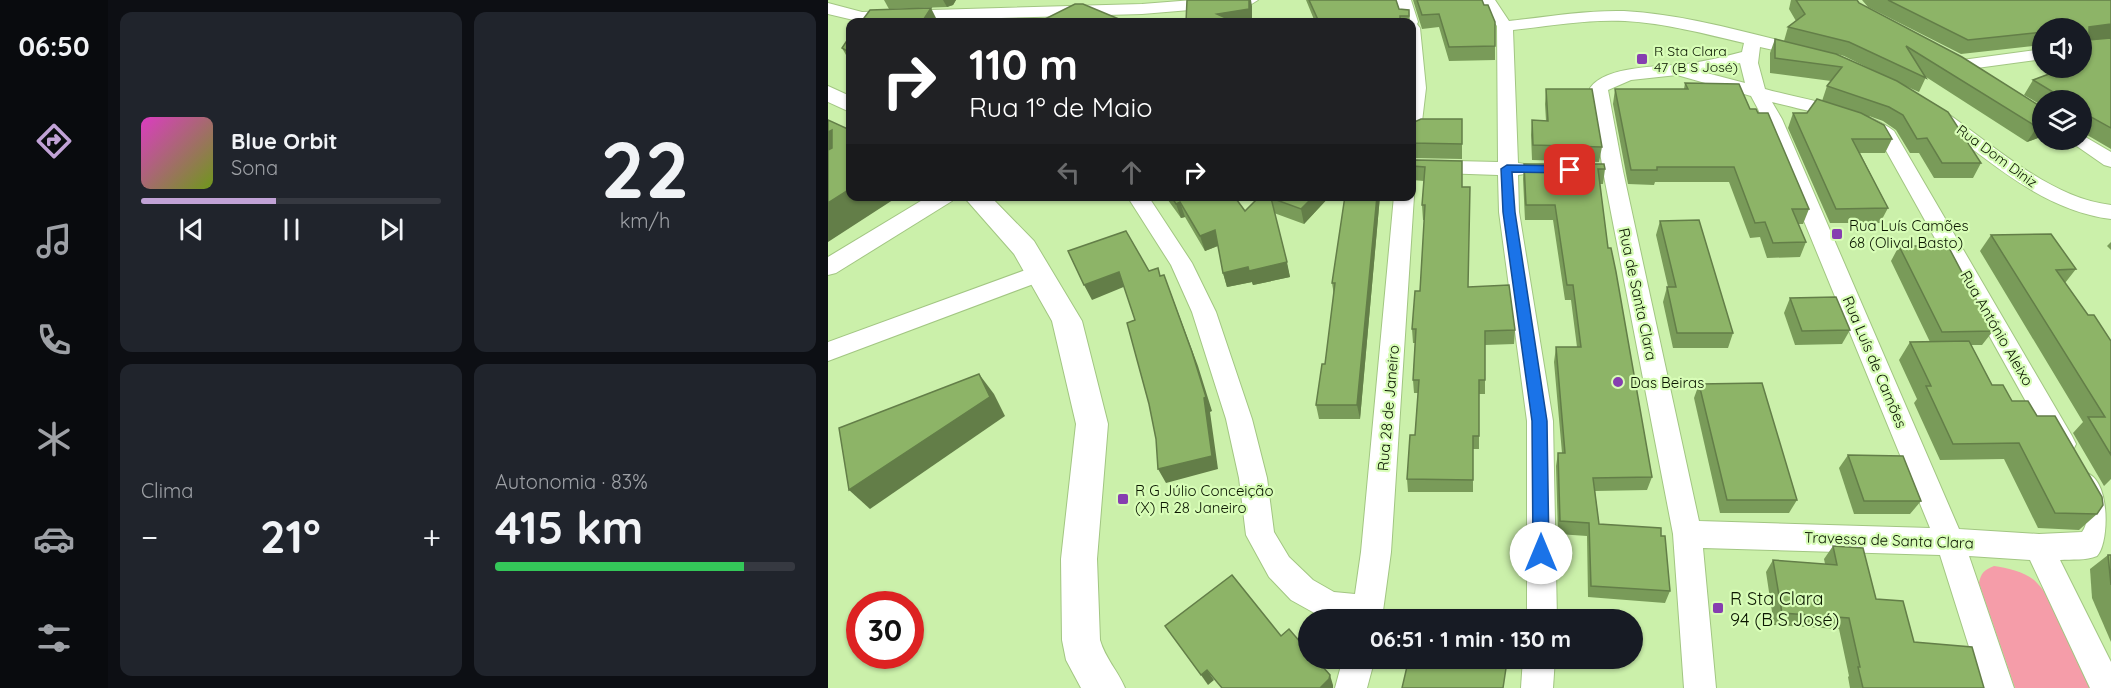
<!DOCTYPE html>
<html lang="pt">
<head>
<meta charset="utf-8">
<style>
  :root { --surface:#171b24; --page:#20242c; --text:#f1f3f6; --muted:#9ea1a6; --line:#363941; --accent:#c1a2d6 }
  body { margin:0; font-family:Quicksand,sans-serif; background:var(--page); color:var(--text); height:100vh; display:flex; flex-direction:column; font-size:22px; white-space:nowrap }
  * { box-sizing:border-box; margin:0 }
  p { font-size:20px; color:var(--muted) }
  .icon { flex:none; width:33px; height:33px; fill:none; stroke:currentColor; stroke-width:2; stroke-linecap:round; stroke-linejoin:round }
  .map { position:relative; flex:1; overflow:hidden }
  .side { display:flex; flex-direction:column; gap:12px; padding:12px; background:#0d0f14; width:720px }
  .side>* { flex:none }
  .hud { position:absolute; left:18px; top:18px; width:570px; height:183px; border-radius:12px; box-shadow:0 2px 4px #0004; background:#202124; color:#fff; overflow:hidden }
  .fabs { position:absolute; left:1204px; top:18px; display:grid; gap:12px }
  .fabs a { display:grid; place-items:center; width:60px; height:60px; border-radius:50%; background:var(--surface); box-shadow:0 2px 4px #0004; font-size:30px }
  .speed { position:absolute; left:18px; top:591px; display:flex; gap:12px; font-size:30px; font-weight:700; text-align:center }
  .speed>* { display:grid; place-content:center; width:78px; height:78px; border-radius:50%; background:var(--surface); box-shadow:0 2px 4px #0004; line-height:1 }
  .speed .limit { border:9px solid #d22; background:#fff; color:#111 }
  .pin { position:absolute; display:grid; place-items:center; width:51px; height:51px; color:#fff; margin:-26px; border-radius:12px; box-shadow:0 3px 9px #0006 }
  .me { position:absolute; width:66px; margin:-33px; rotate:0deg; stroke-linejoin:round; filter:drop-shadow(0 0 4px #0008) }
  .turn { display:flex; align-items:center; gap:21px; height:126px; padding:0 24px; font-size:27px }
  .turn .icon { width:78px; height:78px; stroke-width:2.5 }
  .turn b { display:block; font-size:42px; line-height:51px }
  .lanes { display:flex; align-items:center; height:57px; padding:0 24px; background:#0003; justify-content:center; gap:30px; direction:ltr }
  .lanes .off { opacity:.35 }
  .big { font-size:45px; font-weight:700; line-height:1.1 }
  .side .tile { flex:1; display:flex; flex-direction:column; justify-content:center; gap:9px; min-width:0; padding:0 21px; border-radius:12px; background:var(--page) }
  .side .dial { align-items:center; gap:0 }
  .dial b { font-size:78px; line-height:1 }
  .song { display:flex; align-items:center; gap:18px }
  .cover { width:72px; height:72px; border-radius:9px; background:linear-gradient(135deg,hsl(310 70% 55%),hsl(80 70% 35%)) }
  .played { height:6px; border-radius:3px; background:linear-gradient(90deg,var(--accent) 45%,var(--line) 45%) }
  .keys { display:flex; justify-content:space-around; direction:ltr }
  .heat { display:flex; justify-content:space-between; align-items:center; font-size:33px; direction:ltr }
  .charge { height:9px; border-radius:4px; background:linear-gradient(90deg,#34c759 83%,var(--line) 0) }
  .side .tiles { flex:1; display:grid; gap:12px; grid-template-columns:repeat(2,1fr) }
  .trip { position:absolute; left:470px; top:609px; width:345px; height:60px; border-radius:30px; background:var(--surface); box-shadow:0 2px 4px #0004; font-weight:700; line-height:60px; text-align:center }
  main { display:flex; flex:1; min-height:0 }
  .tab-bar { display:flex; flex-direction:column; width:108px; justify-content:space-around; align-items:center; background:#090b0e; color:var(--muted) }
  .tab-bar .icon { width:42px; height:42px }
  .tab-bar .selected { color:var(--accent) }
  .tab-bar b { font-size:27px; color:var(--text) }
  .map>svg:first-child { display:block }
  .green { fill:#f59da9 }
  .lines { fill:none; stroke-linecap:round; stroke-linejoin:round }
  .minor-casing { stroke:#a2c682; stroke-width:2 }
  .tertiary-casing { stroke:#a2c682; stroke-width:2 }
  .minor { fill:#fff; fill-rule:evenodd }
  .tertiary { fill:#fff; fill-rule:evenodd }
  .wall { fill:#799b59; fill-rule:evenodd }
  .shaded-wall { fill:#637e48 }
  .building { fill:#8db467; stroke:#637e48; stroke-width:1.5 }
  .route { fill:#1a73e8; stroke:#114b97; stroke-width:1.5 }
  .poi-dot { fill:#863eb0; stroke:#d8fdb7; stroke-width:2 }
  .labels { text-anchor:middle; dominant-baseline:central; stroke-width:4.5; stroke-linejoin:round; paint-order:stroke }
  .far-poi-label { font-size:14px; fill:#0b1700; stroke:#d8fdb7; text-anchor:start }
  .far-street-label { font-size:14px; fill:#0b1700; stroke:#d8fdb7 }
  .poi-label { font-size:15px; fill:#0b1700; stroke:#d8fdb7; text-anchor:start }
  .street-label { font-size:15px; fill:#0b1700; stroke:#d8fdb7 }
  .near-poi-label { font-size:18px; fill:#0b1700; stroke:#d8fdb7; text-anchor:start }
</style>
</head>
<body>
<main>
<nav class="tab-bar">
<b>06:50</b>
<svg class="icon selected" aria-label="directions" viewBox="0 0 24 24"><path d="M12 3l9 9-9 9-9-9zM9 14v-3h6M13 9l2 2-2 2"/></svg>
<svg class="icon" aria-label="music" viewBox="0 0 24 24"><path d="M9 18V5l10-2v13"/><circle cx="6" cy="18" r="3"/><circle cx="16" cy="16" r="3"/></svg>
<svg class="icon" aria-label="phone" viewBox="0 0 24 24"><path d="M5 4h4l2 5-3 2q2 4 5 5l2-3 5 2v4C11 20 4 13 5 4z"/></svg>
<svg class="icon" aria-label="climate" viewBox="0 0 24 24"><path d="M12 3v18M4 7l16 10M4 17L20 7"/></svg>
<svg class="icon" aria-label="car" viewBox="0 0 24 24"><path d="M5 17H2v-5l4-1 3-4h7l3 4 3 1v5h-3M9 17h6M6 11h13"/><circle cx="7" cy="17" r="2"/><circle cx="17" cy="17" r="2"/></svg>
<svg class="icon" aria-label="filters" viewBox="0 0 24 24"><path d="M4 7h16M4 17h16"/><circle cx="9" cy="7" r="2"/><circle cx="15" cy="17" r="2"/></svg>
</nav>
<section class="side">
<div class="tiles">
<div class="tile">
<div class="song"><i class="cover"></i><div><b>Blue Orbit</b><p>Sona</p></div></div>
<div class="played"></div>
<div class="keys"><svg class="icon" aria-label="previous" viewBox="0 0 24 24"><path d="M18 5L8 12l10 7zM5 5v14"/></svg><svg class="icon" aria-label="pause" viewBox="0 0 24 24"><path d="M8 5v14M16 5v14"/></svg><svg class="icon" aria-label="next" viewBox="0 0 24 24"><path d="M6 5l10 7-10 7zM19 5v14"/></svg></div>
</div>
<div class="tile dial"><b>22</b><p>km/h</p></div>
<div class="tile"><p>Clima</p>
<div class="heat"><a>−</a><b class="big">21°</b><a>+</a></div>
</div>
<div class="tile"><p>Autonomia · 83%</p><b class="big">415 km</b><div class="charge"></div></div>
</div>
</section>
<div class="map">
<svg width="1283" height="688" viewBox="0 0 1283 688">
  <rect width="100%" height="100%" fill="#cbf0aa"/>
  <!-- green -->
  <path class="green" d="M 1166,566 C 1180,568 1199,572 1209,583 C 1227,600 1251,663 1262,688 L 1187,688 L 1151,583 C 1153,573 1156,570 1166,566 Z"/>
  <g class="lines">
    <!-- minor casing -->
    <g class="minor-casing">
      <g id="minor">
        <path d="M 365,0 L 430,0 L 422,5 L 314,14 L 34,22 L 0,14 L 0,3 L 34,12 L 314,4 Z"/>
        <path d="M 567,0 L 583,0 L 590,22 L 589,24 L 592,28 L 598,88 L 593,130 L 591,134 L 584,136 L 584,22 L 574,22 Z"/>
        <path d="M 651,0 L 667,0 L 681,21 C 719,17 758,10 796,11 C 857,14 923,34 982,48 L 984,52 L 982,56 L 976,57 L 932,47 L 930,63 L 937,89 C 973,99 1037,109 1066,131 L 1244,436 L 1248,444 L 1244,452 L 1235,455 L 1226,452 L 1051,138 C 1025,118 977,111 944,102 L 954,119 L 1131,529 L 1211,534 L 1254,532 C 1266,516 1250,497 1242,482 L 1246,474 C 1283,460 1283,542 1269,556 C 1258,561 1244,559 1232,560 L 1283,662 L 1283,688 L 1262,688 L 1202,560 L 1141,556 L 1186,688 L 1154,688 L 1112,555 L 875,548 L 888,688 L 856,688 L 845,534 L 775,171 L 762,88 C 778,65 833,67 859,64 C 878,61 896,57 914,52 L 916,43 C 877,34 837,23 797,21 C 760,19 722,26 685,30 L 690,163 L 702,165 L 705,169 L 702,173 L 690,175 L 691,212 L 725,421 L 729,620 L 699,620 L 699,421 L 671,212 L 670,175 L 584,172 L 584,160 L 670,162 L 669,26 ZM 912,63 L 917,83 L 875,72 ZM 849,75 L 923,96 L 930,109 L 1102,528 L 871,521 L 795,171 L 780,90 L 803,80 Z"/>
        <path d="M 1215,49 L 1215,59 L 1134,70 L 1128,69 L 1125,65 L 1128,61 L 1134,60 Z"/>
        <path d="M 1103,105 L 1109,106 C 1161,141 1220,198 1283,205 L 1283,219 C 1210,210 1155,154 1097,114 L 1094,110 L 1097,106 Z"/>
        <path d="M 1254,135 L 1283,152 L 1283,167 L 1276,165 L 1240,140 L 1254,140 Z"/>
        <path d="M 584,192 L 586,196 L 563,552 L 555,611 L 553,620 L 499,620 L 463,600 L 441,577 L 418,535 L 411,478 L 398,419 L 364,312 L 343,265 L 299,196 L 320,196 L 364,263 L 388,312 L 424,419 L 439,478 L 446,532 L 461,557 L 485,580 L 506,592 L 527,594 L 533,552 L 566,196 L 584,196 Z"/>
        <path d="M 101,196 L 127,196 L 124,201 L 8,273 L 0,275 L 0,257 Z"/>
        <path d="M 211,265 L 219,267 L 222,273 L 219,279 L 0,361 L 0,342 Z"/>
        <path d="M 515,658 L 547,658 L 539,688 L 507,688 Z"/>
        <path d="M 695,658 L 727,658 L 725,688 L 693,688 Z"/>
      </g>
    </g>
    <!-- tertiary casing -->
    <g class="tertiary-casing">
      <g id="tertiary">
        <path d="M 0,86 L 22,96 L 22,112 L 0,102 Z"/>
        <path d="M 135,196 L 162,196 L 206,241 L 254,321 L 280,424 L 269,559 L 272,640 C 277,658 290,671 297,688 L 253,688 L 238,660 L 234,640 L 233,559 L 248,424 L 224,321 L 186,254 Z"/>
      </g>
    </g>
    <!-- minor -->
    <use href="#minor" class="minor"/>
    <!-- tertiary -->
    <use href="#tertiary" class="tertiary"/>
  </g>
  <!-- wall -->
  <g class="wall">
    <path d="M 56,0 L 128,0 L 125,5 L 119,7 L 61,9 Z"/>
    <path d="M 478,0 L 568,0 L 571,9 L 581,10 L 582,22 L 487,22 Z"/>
    <path d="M 585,0 L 654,0 L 656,5 L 667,22 L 667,60 L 621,61 L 611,27 L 594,29 Z"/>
    <path d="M 963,0 L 1029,0 L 1031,3 L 1215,108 L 1215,136 L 1199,142 L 1098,77 L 1091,92 L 1073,84 L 1153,163 L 1145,178 L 1106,178 L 1091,153 L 1082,153 L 1068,130 L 1055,121 L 1041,116 L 1064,139 L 1057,153 L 1032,153 L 1060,208 L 1052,223 L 1002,223 L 960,128 L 965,113 L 979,113 L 994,101 L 999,86 L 1003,81 L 942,73 L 942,53 L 947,39 L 956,41 L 960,27 L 968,21 L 961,9 ZM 1009,54 L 1016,56 L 1057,76 Z"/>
    <path d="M 1034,0 L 1283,0 L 1283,149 L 1254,132 L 1254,100 L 1215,100 L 1215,106 L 1196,95 L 1205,80 L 1233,69 L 1231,68 L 1254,68 L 1254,28 L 1215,28 L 1215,47 L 1205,46 L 1133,54 L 1040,7 Z"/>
    <path d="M 22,36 L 22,62 L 14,48 Z"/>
    <path d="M 857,83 L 922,109 L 981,209 L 975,224 L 970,224 L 978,242 L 972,257 L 939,258 L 932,237 L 922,238 L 901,182 L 827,182 L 826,185 L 800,184 L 785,104 L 787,89 L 856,89 Z"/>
    <path d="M 718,89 L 774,147 L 771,162 L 704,160 L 703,135 L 704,120 L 718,121 L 717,104 Z"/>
    <path d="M 634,119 L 634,159 L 584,158 L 584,123 Z"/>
    <path d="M 584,160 L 634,187 L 640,287 L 687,330 L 686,344 L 657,345 L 657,394 L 651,394 L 651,449 L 645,449 L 645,492 L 580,492 L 579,479 L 587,435 L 590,393 L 586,393 L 585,380 L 587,343 L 585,343 L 584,329 L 592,291 L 597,220 L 595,220 L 594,205 L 596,181 L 584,180 Z"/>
    <path d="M 696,164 L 777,169 L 775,184 L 772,184 L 780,248 L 824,477 L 819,490 L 767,491 L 771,524 L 833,536 L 842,591 L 837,603 L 760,597 L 759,536 L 730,534 L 728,466 L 730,453 L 734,453 L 726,362 L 728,347 L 749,347 L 743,300 L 737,300 L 725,220 L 697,220 L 695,179 Z"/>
    <path d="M 337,196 L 406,196 L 417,211 L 432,196 L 502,196 L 476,224 L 446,213 L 462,277 L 425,285 L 424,282 L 399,287 L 395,273 L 390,246 L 377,251 L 357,217 L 353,218 Z"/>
    <path d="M 517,196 L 552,196 L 532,419 L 491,419 L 488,405 L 497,364 L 506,295 L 504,283 Z"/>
    <path d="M 832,221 L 905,333 L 900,348 L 845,348 L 835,302 L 839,287 L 840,287 L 828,235 Z"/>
    <path d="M 1163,235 L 1248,269 L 1237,283 L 1260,315 L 1283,341 L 1283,479 L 1276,486 L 1245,433 L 1255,422 L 1152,251 Z"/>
    <path d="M 1283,242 L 1283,250 L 1279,246 Z"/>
    <path d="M 1071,246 L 1165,331 L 1154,345 L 1143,345 L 1164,385 L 1184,401 L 1209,416 L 1269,514 L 1251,530 L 1210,528 L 1176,459 L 1112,460 L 1086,403 L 1089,399 L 1071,360 L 1082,342 L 1102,342 L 1063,261 Z"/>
    <path d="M 962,298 L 1022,330 L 1014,344 L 967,345 L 956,313 Z"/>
    <path d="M 871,384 L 969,500 L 961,513 L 892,513 L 866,398 Z"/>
    <path d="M 1020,455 L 1093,501 L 1082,514 L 1026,514 L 1011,468 Z"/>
    <path d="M 1005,546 L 1048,599 L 1086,642 L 1156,688 L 1022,688 L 1020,677 L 1021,676 L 1011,629 L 946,625 L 938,572 L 945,560 L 997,564 L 996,559 Z"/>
    <path d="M 1280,555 L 1283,555 L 1283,642 L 1264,598 L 1262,569 Z"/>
  </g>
  <!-- shaded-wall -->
  <g class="shaded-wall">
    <path d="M 115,0 L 128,0 L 125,5 L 119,7 Z"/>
    <path d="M 421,0 L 423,0 L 424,6 L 424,22 L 391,22 L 389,14 Z"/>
    <path d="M 103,8 L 110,22 L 94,22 Z"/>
    <path d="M 1283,24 L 1283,38 L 1254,41 L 1261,27 Z"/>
    <path d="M 1215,125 L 1215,136 L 1199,142 L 1209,127 Z"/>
    <path d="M 4,130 L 22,156 L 0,166 L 0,132 Z"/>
    <path d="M 22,189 L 22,196 L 71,196 L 0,242 L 0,203 Z"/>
    <path d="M 486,196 L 502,196 L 476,224 L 473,209 Z"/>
    <path d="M 549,196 L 552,196 L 532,419 L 529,405 Z"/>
    <path d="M 352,202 L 357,217 L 353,218 L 348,204 Z"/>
    <path d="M 387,230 L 392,245 L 377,251 L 372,236 Z"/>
    <path d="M 459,262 L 462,277 L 425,285 L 424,282 L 399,287 L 395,273 L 420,267 Z"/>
    <path d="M 291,272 L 298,286 L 264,300 L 256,285 Z"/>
    <path d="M 336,275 L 370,366 L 384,411 L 382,412 L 390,469 L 338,483 L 330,469 Z"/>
    <path d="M 151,374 L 166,394 L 177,416 L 42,509 L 21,490 Z"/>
    <path d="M 379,670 L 386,680 L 380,685 L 373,675 Z"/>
    <path d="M 502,675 L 505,685 L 505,688 L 492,688 Z"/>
  </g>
  <!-- building -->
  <g class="building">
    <path d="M 359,0 L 421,0 L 421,9 L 389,14 L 407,22 L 358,22 Z"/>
    <path d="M 481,0 L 568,0 L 571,9 L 581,10 L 581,16 L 572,16 L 572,22 L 491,22 Z"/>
    <path d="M 589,0 L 654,0 L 656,5 L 660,5 L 667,22 L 667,46 L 621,47 L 611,14 L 594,15 Z"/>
    <path d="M 968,0 L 1029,0 L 1031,3 L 1134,57 L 1215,108 L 1215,125 L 1209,127 L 1078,46 L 1098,78 L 1021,42 L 960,27 L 977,14 Z"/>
    <path d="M 1060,0 L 1283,0 L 1283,24 L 1261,27 L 1261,40 L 1283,38 L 1283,128 L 1254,112 L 1254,100 L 1226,100 L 1225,92 L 1205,80 L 1237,68 L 1254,68 L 1254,28 L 1215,28 L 1215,32 L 1140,40 Z"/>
    <path d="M 247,4 L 255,4 L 298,22 L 228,22 L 219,18 Z"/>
    <path d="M 103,8 L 94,22 L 33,22 L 42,10 Z"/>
    <path d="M 22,36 L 22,53 L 14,48 Z"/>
    <path d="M 947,39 L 1008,54 L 1069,81 L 1120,112 L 1153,163 L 1114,163 L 1099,138 L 1089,139 L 1075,115 L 1061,107 L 999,86 L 1014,67 L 947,58 Z"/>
    <path d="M 857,83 L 911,84 L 922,109 L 928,109 L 930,113 L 940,113 L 981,209 L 964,209 L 978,242 L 945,243 L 937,222 L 927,223 L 906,167 L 829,167 L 829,170 L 803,170 L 787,89 L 860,89 Z"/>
    <path d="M 718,89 L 764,89 L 774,147 L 705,145 L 704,120 L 720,121 Z"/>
    <path d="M 989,99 L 1033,113 L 1056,125 L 1064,139 L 1024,139 L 1060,208 L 1008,209 L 965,113 L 979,113 Z"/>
    <path d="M 593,119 L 634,119 L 634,144 L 584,143 L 584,123 Z"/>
    <path d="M 0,120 L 22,130 L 22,189 L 0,203 L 0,150 L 4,148 L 4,130 L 0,132 Z"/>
    <path d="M 584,160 L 634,161 L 634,187 L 642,187 L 640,287 L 681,285 L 687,330 L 657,331 L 657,380 L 651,380 L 651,436 L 645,436 L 645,480 L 579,479 L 582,435 L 587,435 L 591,380 L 585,380 L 588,329 L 584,329 L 587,291 L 592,291 L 597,205 L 594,205 L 597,167 L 584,166 Z"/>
    <path d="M 696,164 L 776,164 L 777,169 L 770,169 L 780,248 L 783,248 L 788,272 L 824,477 L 765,478 L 771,524 L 833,528 L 833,536 L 837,536 L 842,591 L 763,586 L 761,523 L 732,521 L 730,453 L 737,453 L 728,347 L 753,347 L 745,285 L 739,285 L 727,205 L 698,205 Z"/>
    <path d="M 343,196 L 406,196 L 417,211 L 432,196 L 486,196 L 473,209 L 443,198 L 459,262 L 421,271 L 420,267 L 395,273 L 387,230 L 372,236 L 352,202 L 348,204 Z"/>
    <path d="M 517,196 L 549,196 L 529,405 L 488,405 L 494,364 L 497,364 L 507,283 L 504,283 Z"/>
    <path d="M 871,220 L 905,333 L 849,333 L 839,287 L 848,287 L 832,221 Z"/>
    <path d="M 298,231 L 321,271 L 330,268 L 332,276 L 336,275 L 364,352 L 378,397 L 376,398 L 384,456 L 330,469 L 328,439 L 321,404 L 299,323 L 307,320 L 291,272 L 256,285 L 240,251 Z"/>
    <path d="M 1223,234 L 1248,269 L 1228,270 L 1260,315 L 1266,315 L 1283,341 L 1283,455 L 1260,417 L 1277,417 L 1163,235 Z"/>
    <path d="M 1071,246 L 1120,246 L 1165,331 L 1114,332 Z"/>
    <path d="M 1008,297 L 1022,330 L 974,331 L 962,298 Z"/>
    <path d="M 1141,341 L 1164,385 L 1175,385 L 1184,401 L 1200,401 L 1209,416 L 1227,416 L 1274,497 L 1275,505 L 1269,514 L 1227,513 L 1191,443 L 1125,444 L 1098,386 L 1103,386 L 1082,342 Z"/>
    <path d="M 151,374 L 162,397 L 21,490 L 11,428 Z"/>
    <path d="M 934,383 L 969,500 L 899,500 L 871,384 Z"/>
    <path d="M 1020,455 L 1075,456 L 1093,501 L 1036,501 Z"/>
    <path d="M 1005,546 L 1035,548 L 1048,599 L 1075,601 L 1086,642 L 1144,647 L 1156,688 L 1035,688 L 1030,667 L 1032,667 L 1021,618 L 954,613 L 945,560 L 1009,565 Z"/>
    <path d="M 1280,555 L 1283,555 L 1283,585 Z"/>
    <path d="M 404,575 L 453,636 L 461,629 L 480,651 L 480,658 L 487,658 L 502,675 L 501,679 L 492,688 L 394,688 L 379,670 L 373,675 L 337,626 Z"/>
    <path d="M 581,658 L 630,658 L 678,668 L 675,688 L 574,688 Z"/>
  </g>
  <!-- route -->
  <path class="route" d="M 679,165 L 742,166 L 748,170 L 742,173 L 684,172 L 687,212 L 719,421 L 721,553 L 719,559 L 713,561 L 707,559 L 705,553 L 704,421 L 675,212 L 673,169 Z"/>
  <!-- markers -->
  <g class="poi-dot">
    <rect x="808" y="53" width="12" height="12" rx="3"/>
    <rect x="1003" y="228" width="12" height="12" rx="3"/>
    <circle cx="790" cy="382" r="6"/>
    <rect x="289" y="493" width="12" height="12" rx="3"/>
    <rect x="884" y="602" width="12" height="12" rx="3"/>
  </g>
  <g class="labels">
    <!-- far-poi labels -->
    <g class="far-poi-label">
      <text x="826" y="51">R Sta Clara<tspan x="826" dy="16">47 (B S José)</tspan></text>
    </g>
    <!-- far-street labels -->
    <g class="far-street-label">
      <text transform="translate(1169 156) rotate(36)">Rua Dom Diniz</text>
    </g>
    <!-- poi labels -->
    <g class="poi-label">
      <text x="1021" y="225">Rua Luís Camões<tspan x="1021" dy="17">68 (Olival Basto)</tspan></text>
      <text x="802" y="382">Das Beiras</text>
      <text x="307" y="490">R G Júlio Conceição<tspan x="307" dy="17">(X) R 28 Janeiro</tspan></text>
    </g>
    <!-- street labels -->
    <g class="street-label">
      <text transform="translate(810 294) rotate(78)">Rua de Santa Clara</text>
      <text transform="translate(1169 328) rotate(60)">Rua António Aleixo</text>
      <text transform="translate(1047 362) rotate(67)">Rua Luís de Camões</text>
      <text transform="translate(560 408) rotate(-85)">Rua 28 de Janeiro</text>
      <text transform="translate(1061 540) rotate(2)">Travessa de Santa Clara</text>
    </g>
    <!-- near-poi labels -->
    <g class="near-poi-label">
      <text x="902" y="598">R Sta Clara<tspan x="902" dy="21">94 (B S José)</tspan></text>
    </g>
  </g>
</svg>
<div class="fabs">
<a><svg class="icon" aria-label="sound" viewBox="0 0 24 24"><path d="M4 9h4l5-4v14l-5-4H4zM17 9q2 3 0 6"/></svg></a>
<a><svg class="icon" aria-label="layers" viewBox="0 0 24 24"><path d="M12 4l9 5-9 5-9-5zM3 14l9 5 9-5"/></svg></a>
</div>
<div class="speed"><div class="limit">30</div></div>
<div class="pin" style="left:742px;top:170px;background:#d93025"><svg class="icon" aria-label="arrive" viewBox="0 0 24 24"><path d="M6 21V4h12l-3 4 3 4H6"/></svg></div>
<svg class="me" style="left:713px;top:553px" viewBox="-20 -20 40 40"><circle r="19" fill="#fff"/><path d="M0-13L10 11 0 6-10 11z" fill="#1a73e8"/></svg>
<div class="trip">06:51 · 1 min · 130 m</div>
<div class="hud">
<div class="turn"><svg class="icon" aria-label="right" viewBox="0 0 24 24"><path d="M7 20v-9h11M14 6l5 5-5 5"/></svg><div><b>110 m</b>Rua 1º de Maio</div></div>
<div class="lanes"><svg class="icon off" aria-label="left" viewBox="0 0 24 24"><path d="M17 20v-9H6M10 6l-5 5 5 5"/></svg><svg class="icon off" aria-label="ahead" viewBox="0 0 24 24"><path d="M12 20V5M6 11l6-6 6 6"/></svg><svg class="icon" aria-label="right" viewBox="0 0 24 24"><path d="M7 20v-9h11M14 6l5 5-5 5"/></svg></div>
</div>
</div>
</main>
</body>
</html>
